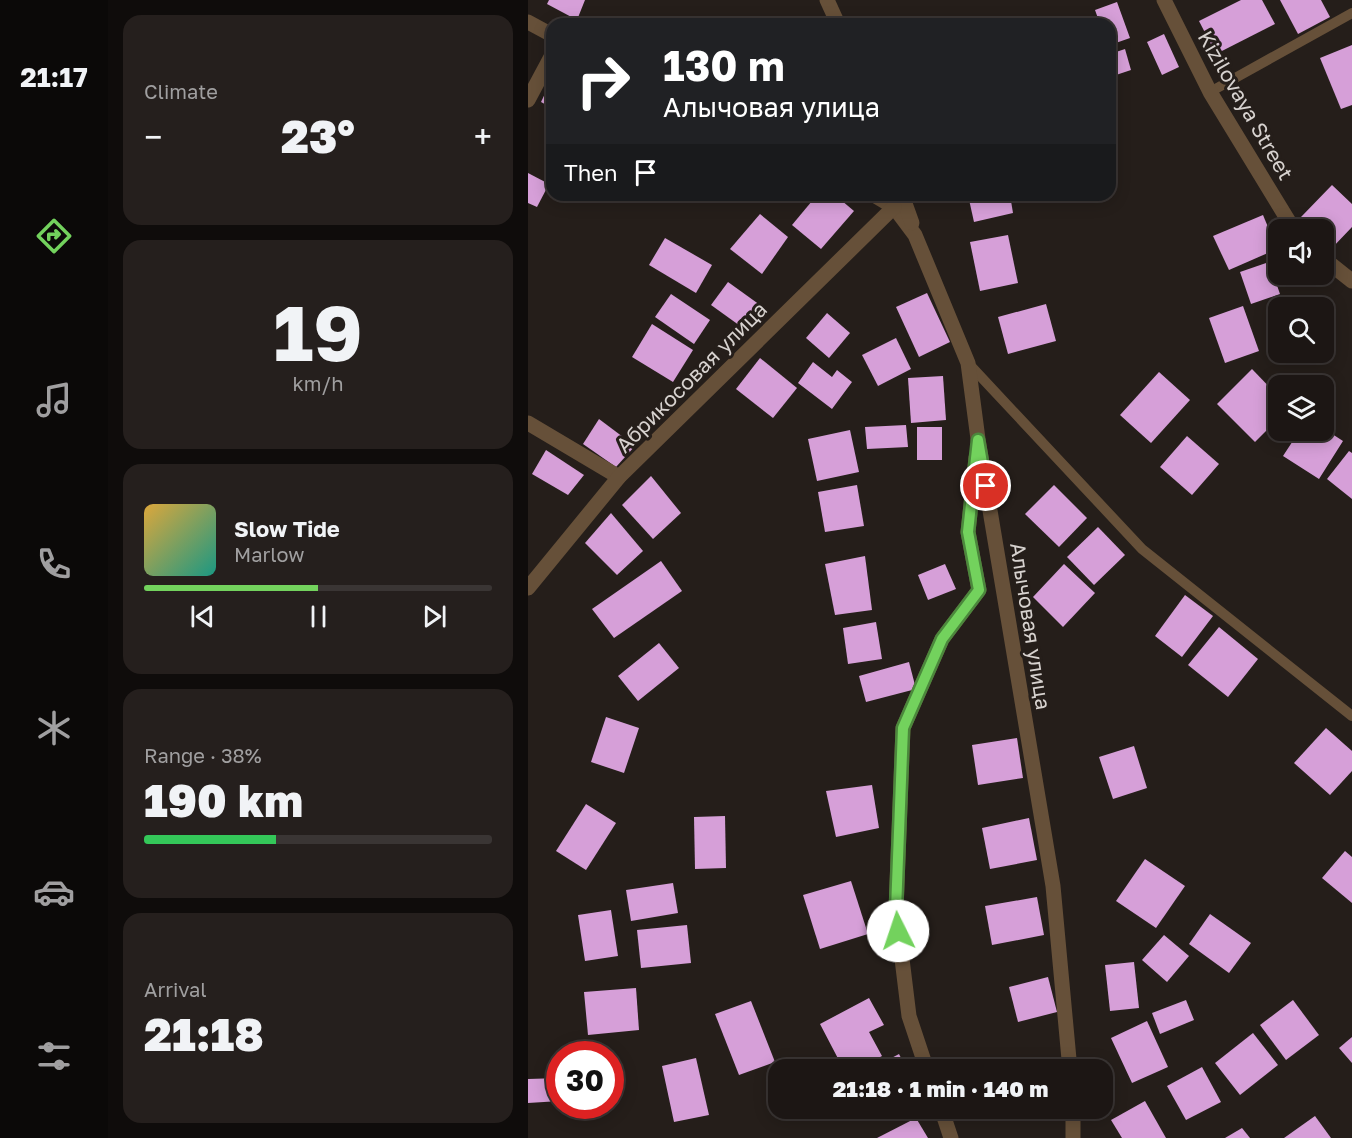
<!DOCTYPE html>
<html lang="en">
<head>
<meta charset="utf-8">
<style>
  :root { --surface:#1c1614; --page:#251f1d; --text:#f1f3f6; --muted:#a09fa0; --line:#3a3534; --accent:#73d25d }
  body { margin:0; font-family:"Golos Text",sans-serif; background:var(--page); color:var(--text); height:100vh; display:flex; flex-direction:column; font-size:22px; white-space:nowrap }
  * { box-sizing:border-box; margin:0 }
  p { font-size:20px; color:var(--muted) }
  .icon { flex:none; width:33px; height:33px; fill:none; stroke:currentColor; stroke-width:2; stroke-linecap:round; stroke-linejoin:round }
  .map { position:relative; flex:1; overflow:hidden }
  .drawer { display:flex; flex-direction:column; gap:15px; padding:15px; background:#0f0c0b; width:420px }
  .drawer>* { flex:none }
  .guide { position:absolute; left:18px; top:18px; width:570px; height:183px; border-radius:18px; box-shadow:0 3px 15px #0003,0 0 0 2px var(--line); background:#202124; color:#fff; overflow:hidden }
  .controls { position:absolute; left:740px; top:219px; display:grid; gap:12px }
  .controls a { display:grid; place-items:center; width:66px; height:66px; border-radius:12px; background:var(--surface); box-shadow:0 3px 15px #0003,0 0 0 2px var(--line); font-size:30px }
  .speed { position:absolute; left:18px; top:1041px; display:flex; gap:12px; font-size:30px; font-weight:700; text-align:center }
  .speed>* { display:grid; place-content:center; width:78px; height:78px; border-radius:50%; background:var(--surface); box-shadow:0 3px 15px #0003,0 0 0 2px var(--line); line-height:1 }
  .speed .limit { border:9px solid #d22; background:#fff; color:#111 }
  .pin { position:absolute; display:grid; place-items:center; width:51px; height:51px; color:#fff; margin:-26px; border:3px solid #fff; border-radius:50%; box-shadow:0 2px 6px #0007 }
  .me { position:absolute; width:66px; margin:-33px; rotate:356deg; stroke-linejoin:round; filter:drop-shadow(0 0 4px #0008) }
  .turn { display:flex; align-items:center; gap:21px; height:126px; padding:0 18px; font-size:27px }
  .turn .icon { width:78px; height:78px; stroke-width:2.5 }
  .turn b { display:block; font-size:42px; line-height:51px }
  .then { display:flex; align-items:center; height:57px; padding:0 18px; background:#0003; gap:12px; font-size:22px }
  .big { font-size:45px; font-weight:800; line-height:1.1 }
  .drawer .tile { flex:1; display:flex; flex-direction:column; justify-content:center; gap:9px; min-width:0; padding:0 21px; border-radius:18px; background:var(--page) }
  .drawer .dial { align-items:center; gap:0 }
  .dial b { font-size:78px; line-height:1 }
  .song { display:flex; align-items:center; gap:18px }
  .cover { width:72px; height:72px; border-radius:9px; background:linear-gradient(135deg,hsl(40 70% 55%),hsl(170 70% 35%)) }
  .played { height:6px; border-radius:3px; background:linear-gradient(90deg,var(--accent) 50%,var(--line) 50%) }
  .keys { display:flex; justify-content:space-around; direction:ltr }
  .heat { display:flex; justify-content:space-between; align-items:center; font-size:33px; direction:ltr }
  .charge { height:9px; border-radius:4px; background:linear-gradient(90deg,#34c759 38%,var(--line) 0) }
  .trip { position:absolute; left:240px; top:1059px; width:345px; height:60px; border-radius:18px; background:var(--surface); box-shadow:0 3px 15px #0003,0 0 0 2px var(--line); font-weight:800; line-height:60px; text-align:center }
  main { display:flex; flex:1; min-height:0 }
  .tab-bar { display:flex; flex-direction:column; width:108px; justify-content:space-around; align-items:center; background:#0b0908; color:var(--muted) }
  .tab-bar .icon { width:42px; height:42px }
  .tab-bar .active { color:var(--accent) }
  .tab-bar b { font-size:27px; color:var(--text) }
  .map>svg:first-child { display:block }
  .building { fill:#d69fd8 }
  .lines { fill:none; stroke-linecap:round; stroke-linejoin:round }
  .service { stroke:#665039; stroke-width:10 }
  .minor { stroke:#665039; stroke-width:15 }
  .route-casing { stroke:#4b883c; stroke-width:15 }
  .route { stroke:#73d25d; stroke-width:10 }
  .labels { text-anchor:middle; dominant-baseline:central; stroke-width:6; stroke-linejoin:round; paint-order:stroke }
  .street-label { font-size:21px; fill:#d7d2cf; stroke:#251e1a }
</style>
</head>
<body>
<main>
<nav class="tab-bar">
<b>21:17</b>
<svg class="icon active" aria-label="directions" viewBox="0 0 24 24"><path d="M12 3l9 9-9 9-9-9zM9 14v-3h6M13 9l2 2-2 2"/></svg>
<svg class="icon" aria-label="music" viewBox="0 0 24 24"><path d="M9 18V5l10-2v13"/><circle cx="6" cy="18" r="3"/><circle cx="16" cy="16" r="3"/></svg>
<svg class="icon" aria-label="phone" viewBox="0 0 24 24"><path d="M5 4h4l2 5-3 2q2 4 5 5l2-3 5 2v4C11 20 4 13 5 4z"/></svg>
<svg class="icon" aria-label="climate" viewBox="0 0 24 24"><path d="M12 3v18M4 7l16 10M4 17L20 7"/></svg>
<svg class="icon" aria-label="car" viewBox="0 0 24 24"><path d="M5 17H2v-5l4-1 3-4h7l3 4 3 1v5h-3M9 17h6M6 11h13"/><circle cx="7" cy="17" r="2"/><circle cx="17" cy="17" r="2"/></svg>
<svg class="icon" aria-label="filters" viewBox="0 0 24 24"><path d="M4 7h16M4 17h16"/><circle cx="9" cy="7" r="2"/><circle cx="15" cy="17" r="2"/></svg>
</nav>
<section class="drawer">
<div class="tile"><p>Climate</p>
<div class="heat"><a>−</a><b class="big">23°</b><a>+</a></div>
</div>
<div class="tile dial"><b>19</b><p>km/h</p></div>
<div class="tile">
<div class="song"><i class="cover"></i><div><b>Slow Tide</b><p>Marlow</p></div></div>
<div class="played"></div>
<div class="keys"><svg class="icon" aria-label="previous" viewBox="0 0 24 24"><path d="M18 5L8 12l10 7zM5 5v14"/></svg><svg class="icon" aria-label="pause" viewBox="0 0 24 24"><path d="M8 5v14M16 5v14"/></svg><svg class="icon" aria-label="next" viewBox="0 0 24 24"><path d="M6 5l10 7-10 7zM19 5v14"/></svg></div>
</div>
<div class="tile"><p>Range · 38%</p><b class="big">190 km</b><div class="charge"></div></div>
<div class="tile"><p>Arrival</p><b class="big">21:18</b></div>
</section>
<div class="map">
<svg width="824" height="1138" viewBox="0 0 824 1138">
  <rect width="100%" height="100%" fill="#251e1a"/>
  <!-- building -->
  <g class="building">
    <path d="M 21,0 L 57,0 L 49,20 L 19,4 Z"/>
    <path d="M 713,0 L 734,0 L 747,24 L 688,54 L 671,21 Z"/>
    <path d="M 752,0 L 793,0 L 802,17 L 770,34 Z"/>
    <path d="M 589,2 L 602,38 L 582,45 L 582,24 L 572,24 L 567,10 Z"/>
    <path d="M 636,34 L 651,67 L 634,75 L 619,42 Z"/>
    <path d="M 824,45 L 824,105 L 813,109 L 792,58 Z"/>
    <path d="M 597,49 L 603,70 L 582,77 L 582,54 Z"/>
    <path d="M 24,79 L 24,108 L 13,102 Z"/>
    <path d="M 0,173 L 21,184 L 9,207 L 0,203 Z"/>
    <path d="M 804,185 L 824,204 L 824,227 L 804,248 L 795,239 L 795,230 L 785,230 L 773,217 Z"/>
    <path d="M 289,195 L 307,195 L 326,211 L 293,249 L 264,225 Z"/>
    <path d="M 440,195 L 482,195 L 485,213 L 446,222 Z"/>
    <path d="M 232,214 L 260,237 L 234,274 L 202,249 Z"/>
    <path d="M 735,215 L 749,249 L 701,270 L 685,236 Z"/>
    <path d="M 480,235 L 490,283 L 452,291 L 442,242 Z"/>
    <path d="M 137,238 L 184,265 L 168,293 L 121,265 Z"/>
    <path d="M 741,262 L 752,294 L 723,304 L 712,272 Z"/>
    <path d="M 200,282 L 232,305 L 215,328 L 183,305 Z"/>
    <path d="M 399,293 L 422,342 L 391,357 L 368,307 Z"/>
    <path d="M 143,294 L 182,320 L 166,344 L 127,317 Z"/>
    <path d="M 518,304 L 528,341 L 480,354 L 470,317 Z"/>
    <path d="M 715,306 L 731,351 L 697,363 L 681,318 Z"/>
    <path d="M 299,313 L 322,333 L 301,358 L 278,338 Z"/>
    <path d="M 124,324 L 165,350 L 145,382 L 104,357 Z"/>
    <path d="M 368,338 L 383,369 L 350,386 L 334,355 Z"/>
    <path d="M 232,358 L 269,388 L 245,418 L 208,389 Z"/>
    <path d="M 285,362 L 304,377 L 309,370 L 324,382 L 304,409 L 270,383 Z"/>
    <path d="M 724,369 L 750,396 L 750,419 L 727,442 L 689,404 Z"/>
    <path d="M 631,372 L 662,400 L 623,443 L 592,415 Z"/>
    <path d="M 415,376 L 418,420 L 383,423 L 380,378 Z"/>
    <path d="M 71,419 L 107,446 L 88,467 L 55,444 Z"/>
    <path d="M 378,425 L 380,447 L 339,449 L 337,427 Z"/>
    <rect x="389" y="427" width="25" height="33"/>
    <path d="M 795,428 L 815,441 L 791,479 L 755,456 L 772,430 L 795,430 Z"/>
    <path d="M 322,430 L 331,472 L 289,481 L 280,439 Z"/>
    <path d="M 659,436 L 691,464 L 664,495 L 632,467 Z"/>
    <path d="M 18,450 L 56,475 L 40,495 L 4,474 Z"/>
    <path d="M 821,451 L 824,453 L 824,499 L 799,479 Z"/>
    <path d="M 123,476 L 153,513 L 125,539 L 94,505 Z"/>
    <path d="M 329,485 L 336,526 L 297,532 L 290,492 Z"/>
    <path d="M 526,485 L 559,518 L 531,547 L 497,514 Z"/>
    <path d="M 83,513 L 115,551 L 89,575 L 57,543 Z"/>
    <path d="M 570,527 L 597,555 L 566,585 L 539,557 Z"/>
    <path d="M 337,556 L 344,610 L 307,615 L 297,564 Z"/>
    <path d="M 133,561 L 154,591 L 86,638 L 64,609 Z"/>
    <path d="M 417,564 L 428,589 L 400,600 L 390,575 Z"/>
    <path d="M 536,564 L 567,593 L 535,627 L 505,597 Z"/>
    <path d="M 657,595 L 685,616 L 654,657 L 627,636 Z"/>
    <path d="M 348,622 L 354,659 L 320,664 L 315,628 Z"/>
    <path d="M 691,627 L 730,659 L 700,697 L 660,665 Z"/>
    <path d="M 131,643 L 151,668 L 110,701 L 90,676 Z"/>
    <path d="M 381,662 L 388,689 L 338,702 L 331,676 Z"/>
    <path d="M 78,717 L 111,728 L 96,773 L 63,762 Z"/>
    <path d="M 798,728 L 824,751 L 824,771 L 802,795 L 766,763 Z"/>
    <path d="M 489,738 L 495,778 L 450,785 L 444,745 Z"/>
    <path d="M 606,746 L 619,788 L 585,799 L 571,757 Z"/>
    <path d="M 344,785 L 351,828 L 308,837 L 298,791 Z"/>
    <path d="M 58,804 L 88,823 L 58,870 L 28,851 Z"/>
    <path d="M 197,816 L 198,868 L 167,869 L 166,817 Z"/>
    <path d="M 501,818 L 509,860 L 462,869 L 454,828 Z"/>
    <path d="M 817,851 L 824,857 L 824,903 L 794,878 Z"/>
    <path d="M 617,859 L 657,886 L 628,928 L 588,901 Z"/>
    <path d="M 323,881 L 340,934 L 292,949 L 275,895 Z"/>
    <path d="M 145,883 L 150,913 L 103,921 L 98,890 Z"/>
    <path d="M 509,897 L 516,935 L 464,945 L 457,906 Z"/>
    <path d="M 83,910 L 90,956 L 57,961 L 50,915 Z"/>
    <path d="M 682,914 L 723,943 L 701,973 L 661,944 Z"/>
    <path d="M 159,925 L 163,963 L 113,968 L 109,930 Z"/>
    <path d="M 636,935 L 661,956 L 639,982 L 614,960 Z"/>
    <path d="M 606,962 L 611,1008 L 582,1011 L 577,965 Z"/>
    <path d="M 520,977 L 529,1012 L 490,1022 L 481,987 Z"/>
    <path d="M 108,988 L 111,1030 L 60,1035 L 56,992 Z"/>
    <path d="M 341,998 L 356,1025 L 341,1032 L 354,1056 L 328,1070 L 316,1070 L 292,1024 Z"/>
    <path d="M 658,1000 L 666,1020 L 632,1034 L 624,1013 Z"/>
    <path d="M 765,1000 L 791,1035 L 758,1060 L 732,1025 Z"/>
    <path d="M 223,1001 L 247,1062 L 211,1075 L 187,1014 Z"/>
    <path d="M 619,1021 L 640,1067 L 604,1083 L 583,1038 Z"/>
    <path d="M 725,1033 L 750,1065 L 712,1095 L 687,1063 Z"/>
    <path d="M 824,1037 L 824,1063 L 811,1048 Z"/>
    <path d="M 371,1054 L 379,1070 L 341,1070 Z"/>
    <path d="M 168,1058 L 181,1115 L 146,1122 L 134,1066 Z"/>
    <path d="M 524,1060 L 525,1070 L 482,1070 L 481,1065 Z"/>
    <path d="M 674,1067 L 693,1102 L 658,1120 L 639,1086 Z"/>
    <path d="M 32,1078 L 32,1101 L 0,1103 L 0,1079 Z"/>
    <path d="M 617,1101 L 638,1138 L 594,1138 L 583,1120 Z"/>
    <path d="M 787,1116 L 803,1138 L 756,1138 Z"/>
    <path d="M 388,1118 L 400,1138 L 349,1138 Z"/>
    <path d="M 714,1128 L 722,1138 L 697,1138 Z"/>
  </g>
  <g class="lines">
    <!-- service -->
    <g class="service">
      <path d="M 682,92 L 824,13"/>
      <path d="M 440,363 L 614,549 L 824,716"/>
    </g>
    <!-- minor -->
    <g class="minor">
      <path d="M 299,0 L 310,24"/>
      <path d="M 636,0 L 682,92 L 766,230"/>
      <path d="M 0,22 L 24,35"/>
      <path d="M 0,100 L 24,55"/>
      <path d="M 346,195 L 366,207 L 387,235 L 440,363 L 450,439 L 525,886 L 542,1070"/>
      <path d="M 374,195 L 384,223"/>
      <path d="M 795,258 L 824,281"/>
      <path d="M 0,423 L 91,477"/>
      <path d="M 0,588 L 91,477 L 366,207"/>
      <path d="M 399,1070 L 381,1016 L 368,910 L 375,728 L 414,639 L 451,590 L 440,532 L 448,457"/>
      <path d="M 413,1108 L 423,1138"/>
      <path d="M 545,1138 L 545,1108"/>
    </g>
  </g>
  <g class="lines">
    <!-- route casing -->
    <g class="route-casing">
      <path id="route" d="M 370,931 L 368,910 L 375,728 L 414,639 L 451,590 L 440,532 L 450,440 L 458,486"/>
    </g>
    <!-- route -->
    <use href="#route" class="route"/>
  </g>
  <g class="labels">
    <!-- street labels -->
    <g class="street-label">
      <text transform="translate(718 105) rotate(60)">Kizilovaya Street</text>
      <text transform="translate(163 377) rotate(-45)">Абрикосовая улица</text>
      <text transform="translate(503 626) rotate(81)">Алычовая улица</text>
    </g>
  </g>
</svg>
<div class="controls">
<a><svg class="icon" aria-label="sound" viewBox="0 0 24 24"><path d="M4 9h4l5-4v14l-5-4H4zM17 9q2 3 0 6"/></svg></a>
<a><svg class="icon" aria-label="search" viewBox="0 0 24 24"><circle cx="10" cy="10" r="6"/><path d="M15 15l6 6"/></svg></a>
<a><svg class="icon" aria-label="layers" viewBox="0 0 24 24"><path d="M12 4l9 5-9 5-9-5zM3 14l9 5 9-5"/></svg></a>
</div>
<div class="speed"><div class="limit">30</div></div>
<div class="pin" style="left:458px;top:486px;background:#d93025"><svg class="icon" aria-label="arrive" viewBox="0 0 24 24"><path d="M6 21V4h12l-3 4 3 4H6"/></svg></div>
<svg class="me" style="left:370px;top:931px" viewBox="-20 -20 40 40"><circle r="19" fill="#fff"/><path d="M0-13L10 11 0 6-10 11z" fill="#73d25d"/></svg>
<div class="trip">21:18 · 1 min · 140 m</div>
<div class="guide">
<div class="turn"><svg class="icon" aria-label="right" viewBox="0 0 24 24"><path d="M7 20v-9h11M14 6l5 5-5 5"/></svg><div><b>130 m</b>Алычовая улица</div></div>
<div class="then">Then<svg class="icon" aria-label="arrive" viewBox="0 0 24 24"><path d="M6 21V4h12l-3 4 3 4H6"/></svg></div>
</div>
</div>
</main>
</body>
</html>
